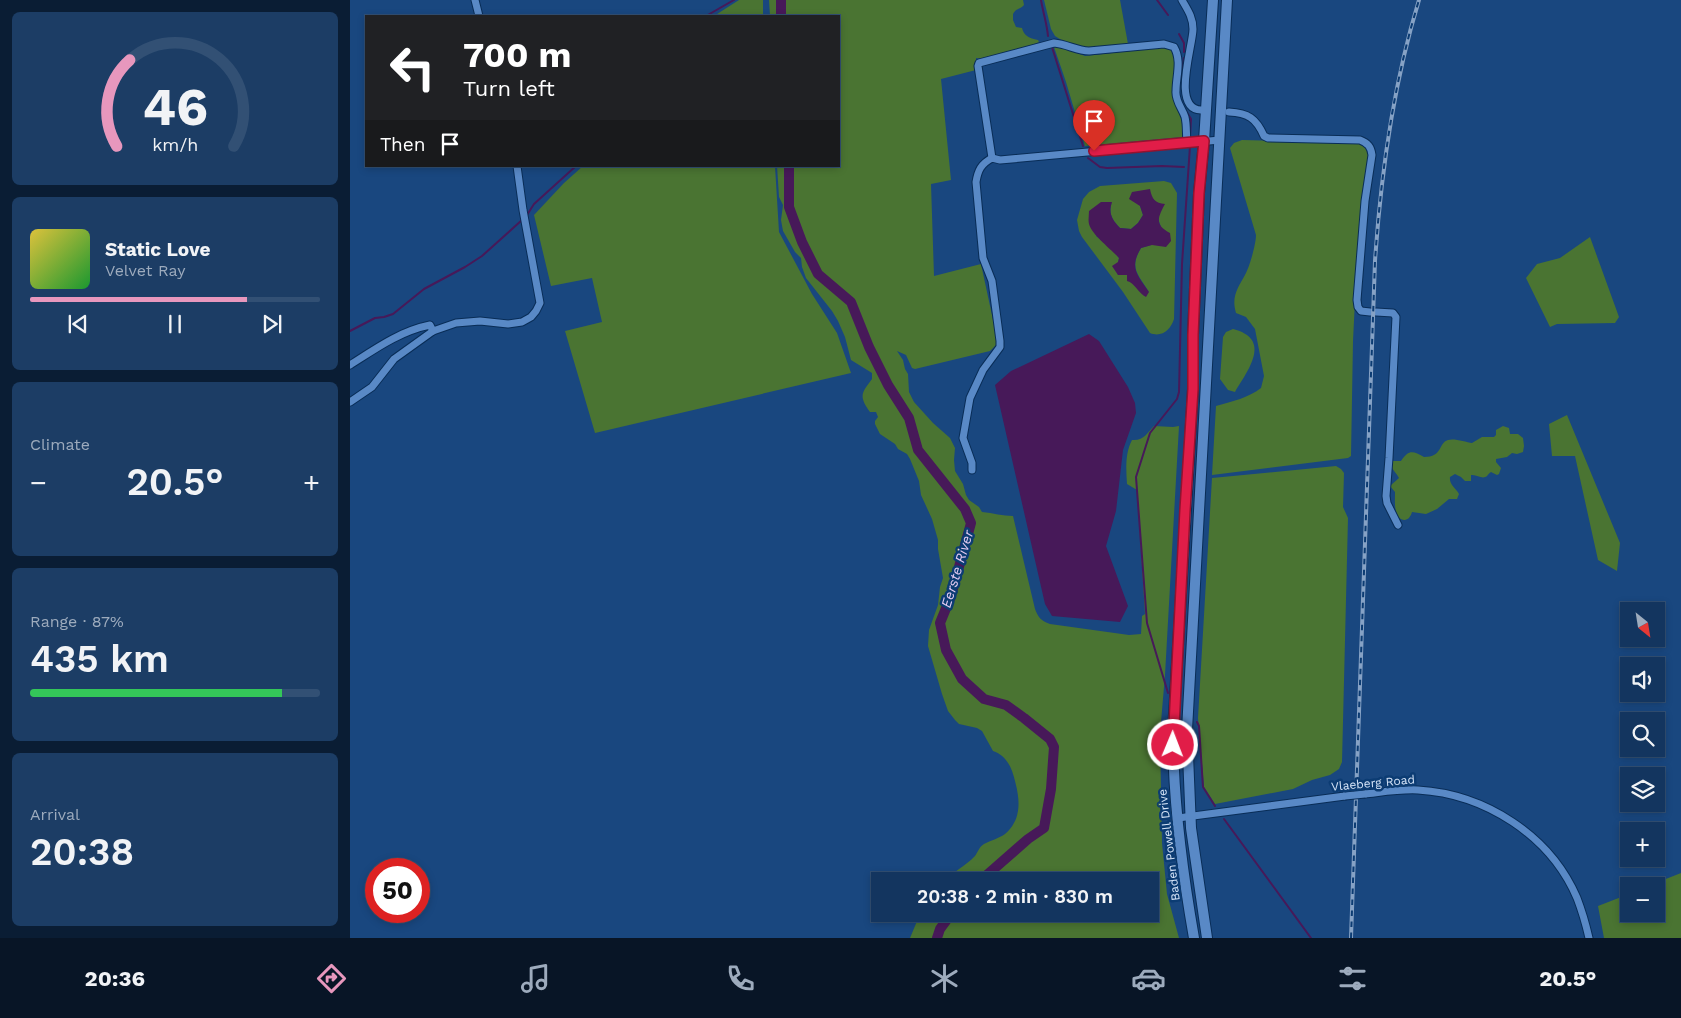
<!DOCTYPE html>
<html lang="en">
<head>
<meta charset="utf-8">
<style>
  :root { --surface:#13355f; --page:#1c3d65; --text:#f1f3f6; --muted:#9dabbd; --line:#325074; --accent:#e797bd }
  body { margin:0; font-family:"Work Sans",sans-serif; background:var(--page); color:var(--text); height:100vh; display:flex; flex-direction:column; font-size:19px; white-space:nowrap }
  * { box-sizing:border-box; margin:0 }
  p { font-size:16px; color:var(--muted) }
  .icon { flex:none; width:28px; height:28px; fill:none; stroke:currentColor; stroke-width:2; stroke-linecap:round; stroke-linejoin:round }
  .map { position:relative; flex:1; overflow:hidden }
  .drawer { display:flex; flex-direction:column; gap:12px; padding:12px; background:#0a1d34; width:350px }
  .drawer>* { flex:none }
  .top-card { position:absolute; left:15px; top:15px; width:475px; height:152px; border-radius:0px; box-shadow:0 2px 8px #0003,0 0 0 1px var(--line); background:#202124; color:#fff; overflow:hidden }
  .needle { width:32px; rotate:150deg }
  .tools { position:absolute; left:1270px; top:602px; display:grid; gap:10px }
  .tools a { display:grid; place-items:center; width:45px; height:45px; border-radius:0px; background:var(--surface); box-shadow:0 2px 8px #0003,0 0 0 1px var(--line); font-size:25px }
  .speed { position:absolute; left:15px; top:858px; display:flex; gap:10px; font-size:25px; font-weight:700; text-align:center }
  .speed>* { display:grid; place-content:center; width:65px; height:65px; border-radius:50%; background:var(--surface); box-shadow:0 2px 8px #0003,0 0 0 1px var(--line); line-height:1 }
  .speed .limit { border:8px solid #d22; background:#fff; color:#111 }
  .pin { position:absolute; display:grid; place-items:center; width:42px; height:42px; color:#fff; margin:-51px -21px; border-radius:50% 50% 50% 0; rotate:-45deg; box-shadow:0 0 5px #0007 }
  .pin .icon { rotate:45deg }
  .me { position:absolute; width:55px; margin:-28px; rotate:1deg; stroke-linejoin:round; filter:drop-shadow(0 0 4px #0008) }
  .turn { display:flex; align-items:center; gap:18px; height:105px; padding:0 15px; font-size:22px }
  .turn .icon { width:65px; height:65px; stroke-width:2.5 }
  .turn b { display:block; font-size:35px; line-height:42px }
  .then { display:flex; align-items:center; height:48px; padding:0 15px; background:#0003; gap:10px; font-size:19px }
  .big { font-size:38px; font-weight:600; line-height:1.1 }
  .drawer .card { flex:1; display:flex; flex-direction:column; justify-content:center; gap:8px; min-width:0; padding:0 18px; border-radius:8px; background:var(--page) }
  .drawer .dial { align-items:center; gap:0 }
  .dial svg { height:130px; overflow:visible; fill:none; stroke:var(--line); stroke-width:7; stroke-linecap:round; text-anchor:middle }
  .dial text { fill:var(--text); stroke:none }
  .song { display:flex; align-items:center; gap:15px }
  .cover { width:60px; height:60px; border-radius:8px; background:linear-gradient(135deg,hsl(50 70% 55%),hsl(130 70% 35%)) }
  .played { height:5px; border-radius:2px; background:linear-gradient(90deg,var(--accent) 75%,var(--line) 75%) }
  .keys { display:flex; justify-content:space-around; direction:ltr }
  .heat { display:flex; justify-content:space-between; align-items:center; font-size:28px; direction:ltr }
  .charge { height:8px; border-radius:4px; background:linear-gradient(90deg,#34c759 87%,var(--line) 0) }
  .trip { position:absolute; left:521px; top:872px; width:288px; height:50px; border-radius:0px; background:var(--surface); box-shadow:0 2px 8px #0003,0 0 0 1px var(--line); font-weight:600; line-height:50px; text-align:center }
  .tab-bar { display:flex; height:80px; justify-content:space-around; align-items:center; background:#081526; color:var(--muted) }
  .tab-bar .icon { width:35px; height:35px }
  .tab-bar .selected { color:var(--accent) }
  .tab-bar b { font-size:22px; color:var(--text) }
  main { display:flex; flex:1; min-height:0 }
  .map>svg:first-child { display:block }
  .green { fill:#4a7432; fill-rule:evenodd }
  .water { fill:#471959 }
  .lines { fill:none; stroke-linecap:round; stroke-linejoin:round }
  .stream { stroke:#471959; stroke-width:2 }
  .river { stroke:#471959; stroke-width:10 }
  .street-casing { stroke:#092d57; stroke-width:9 }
  .secondary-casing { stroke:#092d57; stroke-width:12 }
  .street { stroke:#5989c6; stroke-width:7 }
  .secondary { stroke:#5989c6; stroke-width:10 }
  .rail-casing { stroke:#86a2c5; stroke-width:4 }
  .rail { stroke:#0c3c73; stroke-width:2; stroke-dasharray:5.5; stroke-linecap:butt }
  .street-bridge-casing { stroke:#092d57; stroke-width:9; stroke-linecap:butt }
  .street-bridge { stroke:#5989c6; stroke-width:7 }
  .route-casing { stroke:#92132f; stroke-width:12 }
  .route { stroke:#e11d48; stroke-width:9 }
  .labels { text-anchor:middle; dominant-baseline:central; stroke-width:5; stroke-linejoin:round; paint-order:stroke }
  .street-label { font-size:12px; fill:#d5e4f8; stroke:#0c3c73 }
  .water-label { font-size:14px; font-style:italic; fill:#e7cdf3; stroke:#0c3c73 }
</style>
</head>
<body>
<main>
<section class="drawer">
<div class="card dial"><svg viewBox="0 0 100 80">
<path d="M14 69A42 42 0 1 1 86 69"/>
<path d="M14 69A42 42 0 0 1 22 16" stroke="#e797bd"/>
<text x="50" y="56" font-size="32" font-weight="700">46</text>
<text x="50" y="72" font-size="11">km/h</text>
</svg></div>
<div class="card">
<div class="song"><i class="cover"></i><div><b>Static Love</b><p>Velvet Ray</p></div></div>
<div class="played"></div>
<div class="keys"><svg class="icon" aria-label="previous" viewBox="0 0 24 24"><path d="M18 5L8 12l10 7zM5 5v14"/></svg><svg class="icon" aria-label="pause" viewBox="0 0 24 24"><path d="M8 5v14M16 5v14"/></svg><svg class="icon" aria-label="next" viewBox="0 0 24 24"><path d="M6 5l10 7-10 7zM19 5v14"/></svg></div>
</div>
<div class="card"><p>Climate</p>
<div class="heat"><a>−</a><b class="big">20.5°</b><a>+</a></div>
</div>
<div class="card"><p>Range · 87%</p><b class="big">435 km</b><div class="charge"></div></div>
<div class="card"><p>Arrival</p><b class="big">20:38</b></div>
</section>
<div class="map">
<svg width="1331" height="938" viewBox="0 0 1331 938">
  <rect width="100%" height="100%" fill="#19477f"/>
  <!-- green -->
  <g class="green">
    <path d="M 389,0 L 413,0 L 413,16 L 364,16 Z"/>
    <path d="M 419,0 L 673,0 L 674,5 C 671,9 666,8 663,14 L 663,20 L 666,27 L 672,28 C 674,36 679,38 688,40 L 689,42 C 673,49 642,62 626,58 L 626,70 L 591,79 L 601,180 L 581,184 L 584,276 L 631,264 L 648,343 L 640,351 L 565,369 L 562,368 L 556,355 L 547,351 L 553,360 L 555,369 L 558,374 L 559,392 L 564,402 L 583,423 L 600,438 L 605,448 L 604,460 L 605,471 L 613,484 L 616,495 L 619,500 L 629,507 L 632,512 C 643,513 653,516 663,516 L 685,609 C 688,617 691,621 700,624 L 779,635 L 791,634 L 792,616 L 795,614 L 787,490 L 777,484 C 776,469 775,453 782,440 C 794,441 797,433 804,426 L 823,427 L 829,426 L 815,675 L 810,734 L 812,843 L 817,894 L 829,938 L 560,938 L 570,914 L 800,914 L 800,881 L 596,881 C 604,870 616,866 625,856 C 628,852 629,847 634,844 C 641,840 648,839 655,834 C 672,819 670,800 665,781 C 662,768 657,756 643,751 L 632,731 L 627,728 L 609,724 L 605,720 L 598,711 L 592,694 L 578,646 L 579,630 L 588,605 L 590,587 L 593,578 L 588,549 L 588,540 L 582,519 L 571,495 L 569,481 L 560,459 L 557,454 L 548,449 L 545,444 L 530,434 L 525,424 L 525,421 L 528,417 L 526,412 L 520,412 C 508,395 512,393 522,379 L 522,373 L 501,360 L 495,337 L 488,321 L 482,311 L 456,278 L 452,267 L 451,258 L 445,252 L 433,231 L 431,220 L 433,205 L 429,197 L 427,166 L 489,166 L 489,16 L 420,16 Z"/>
    <path d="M 694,0 L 770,0 L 778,44 L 737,48 L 713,41 L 705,36 L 701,29 Z"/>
    <path d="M 708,46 L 735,56 L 816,47 L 822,49 C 828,65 822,85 825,102 C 828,114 836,123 832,137 L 735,146 L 716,82 L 704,47 Z"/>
    <path d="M 892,140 L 1012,143 L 1020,151 L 1005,300 L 1003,341 L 1001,456 L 998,458 L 862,475 L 866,406 C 883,401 898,398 911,388 L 914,376 L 905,329 L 896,317 L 886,313 C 881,296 888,288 896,273 C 900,265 906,244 906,235 L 880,148 L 884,143 Z"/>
    <path d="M 233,166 L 425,166 L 429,232 L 462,294 L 487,333 L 501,373 L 245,433 L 215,331 L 252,322 L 242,278 L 201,286 L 184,215 L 214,183 Z"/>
    <path d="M 814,181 L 821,183 L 827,193 L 824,319 C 821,329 812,338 800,333 L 773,292 L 732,237 L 729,231 L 727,220 L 733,199 L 739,192 L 750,186 ZM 802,198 C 813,208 807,210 809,221 C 809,222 812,229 812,229 L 801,245 L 791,248 C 779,268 788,274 799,292 L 782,282 L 777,275 L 768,275 L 767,271 L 769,258 L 759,246 L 746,236 L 762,202 C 758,213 762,220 770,228 L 781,229 L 788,223 L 793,215 L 790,206 Z"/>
    <path d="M 1240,237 L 1269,317 L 1265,323 L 1207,324 L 1200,327 L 1176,278 L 1187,264 L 1210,258 Z"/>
    <path d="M 883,329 C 922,339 899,369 885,392 L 878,390 L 870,379 L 873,337 L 876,332 Z"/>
    <path d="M 1217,415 L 1270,543 L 1267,571 L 1248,560 L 1225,456 L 1202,456 L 1199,424 Z"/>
    <path d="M 1153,426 L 1159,428 L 1160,434 L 1168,434 L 1173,438 L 1174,446 L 1173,452 L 1167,454 L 1162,453 L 1157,457 L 1146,459 L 1146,462 L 1151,468 L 1149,474 L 1147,475 L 1141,472 C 1139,473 1138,475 1137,476 C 1132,480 1127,474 1121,475 L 1121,481 L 1115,481 L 1111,477 L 1105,474 L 1100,477 C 1099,485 1106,488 1109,494 L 1107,499 L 1099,499 L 1087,509 L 1076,514 L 1062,512 C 1060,519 1055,523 1048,517 C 1044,508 1045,502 1045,492 L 1040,486 L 1049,478 C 1046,471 1039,469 1043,461 L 1051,461 C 1059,449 1063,451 1074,457 C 1093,457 1088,443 1098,440 C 1104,438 1116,442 1122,443 L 1132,437 L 1144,437 L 1146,435 L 1146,430 Z"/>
    <path d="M 986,466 L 991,469 L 994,473 L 993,507 L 998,518 L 992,762 L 989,769 L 980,775 L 962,780 L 943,789 L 865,804 L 854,787 L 848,718 L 862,478 Z"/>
    <path d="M 1331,873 L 1331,938 L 1254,938 L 1248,906 L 1279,894 L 1279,914 L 1306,914 L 1306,886 L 1298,886 Z"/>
  </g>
  <!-- water -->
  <g class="water">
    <path d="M 800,189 C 802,199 805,203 815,204 C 808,217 804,225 820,233 L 821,241 L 816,247 L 802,245 L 791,248 C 779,268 787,274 799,292 L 796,297 C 788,293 785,283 777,281 L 777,275 L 768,275 L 762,266 L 768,262 L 769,258 C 761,249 742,235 739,224 C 738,220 739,215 739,211 L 751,202 L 762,202 C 758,213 762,220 770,228 L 781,229 L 788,223 L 793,215 L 790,206 L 779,199 L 782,192 Z"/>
    <path d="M 739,334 L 749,341 L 778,387 L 785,403 L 786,413 L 773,450 L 766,511 L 756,546 L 778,606 L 770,622 L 702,616 L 695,604 L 645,385 L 661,371 Z"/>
  </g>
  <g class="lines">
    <!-- stream -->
    <g class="stream">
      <path d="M 691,0 C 693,12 697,24 698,36"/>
      <path d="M 807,0 L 818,15"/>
      <path d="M 356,16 L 384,0"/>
      <path d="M 829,34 L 834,43 L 834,52"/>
      <path d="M 702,47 L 733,146"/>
      <path d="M 830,82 L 834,58"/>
      <path d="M 833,106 L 841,119 L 840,137"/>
      <path d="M 738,158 L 750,167 L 757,168 L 812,166 L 834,167"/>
      <path d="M 177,215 L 184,204 L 226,166"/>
      <path d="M 0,331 L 25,318 L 34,317 L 43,314 L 74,289 L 115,267 L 132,256 L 172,220"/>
      <path d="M 818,693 L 797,623 L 786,477 L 800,433 L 827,399 L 829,392 L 832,264 L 840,146"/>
      <path d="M 847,722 L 849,726 L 853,787 L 865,806"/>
      <path d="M 874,819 L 961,938"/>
    </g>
    <!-- river -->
    <g class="river">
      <path d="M 431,16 L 431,0"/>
      <path d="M 439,166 L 439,207 L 452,242 L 468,274 L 501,302 L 519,347 L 538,385 L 559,418 L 568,450 L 615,509 L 621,523 L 601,596 L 590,623 L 596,650 L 612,679 L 634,699 L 656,705 L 674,718 L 700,739 L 704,747 L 701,789 L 694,828 L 678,839 L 630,881"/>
      <path d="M 587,938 L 590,929 L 601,914"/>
    </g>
    <!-- street casing -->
    <g class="street-casing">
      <g id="street">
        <path d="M 125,0 L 129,16"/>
        <path d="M 832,0 C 837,9 843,17 843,29 C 843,46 821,109 851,110"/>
        <path d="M 879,112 C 898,113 906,118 914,136 L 918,138 L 1010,140 C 1018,143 1021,147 1022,155 L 1015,201 L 1007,300 L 1008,307 L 1011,311 L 1020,312"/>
        <path d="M 642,158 L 628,66 L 629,63 L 704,43 C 717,44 727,51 739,51 L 814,44 L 824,47 C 832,61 826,76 826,91 C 825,101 832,108 835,117 C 837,125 836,134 837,142"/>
        <path d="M 1026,312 L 1043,313 L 1046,317 L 1039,458 L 1036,496 L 1037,503 L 1048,525"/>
        <path d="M 0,365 C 25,349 50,331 80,325 L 83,331"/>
        <path d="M 0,402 L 22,387 L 44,359 L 83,331 L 106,323 L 130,321 L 158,324 L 172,322 L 181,317 L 186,311 L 190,303 L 173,210 L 167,166"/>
        <path d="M 622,470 L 622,463 L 613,438 L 620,398 L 633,370 L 650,347 L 650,341 L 642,281 L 633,258 L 626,182 C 628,170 631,164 642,158 L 650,160 L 870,140"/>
        <path d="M 1015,794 C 1033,792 1051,789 1068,790 C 1135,794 1200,835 1227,898 C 1232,911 1236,925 1239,938"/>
        <path d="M 828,818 L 995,796"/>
      </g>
    </g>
    <!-- secondary casing -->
    <g class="secondary-casing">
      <g id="secondary">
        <path d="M 844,938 C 832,870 823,800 823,731 L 843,389 L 843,335 L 849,193 L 854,141 L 863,0"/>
        <path d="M 857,938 L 841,828 L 837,730 L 877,0"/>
      </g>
    </g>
    <!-- street -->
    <use href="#street" class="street"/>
    <!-- secondary -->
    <use href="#secondary" class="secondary"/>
    <!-- rail casing -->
    <g class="rail-casing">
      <path id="rail" d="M 1001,938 L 1025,261 C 1031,172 1043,85 1069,0"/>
    </g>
    <!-- rail -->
    <use href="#rail" class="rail"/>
    <!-- street-bridge casing -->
    <g class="street-bridge-casing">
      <path id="street-bridge" d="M 995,796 L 1015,794"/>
    </g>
    <!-- street-bridge -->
    <use href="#street-bridge" class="street-bridge"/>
  </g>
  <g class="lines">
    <!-- route casing -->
    <g class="route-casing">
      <path id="route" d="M 744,151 L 854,141 L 849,193 L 843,335 L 843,389 L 835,510 L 823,745"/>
    </g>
    <!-- route -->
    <use href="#route" class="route"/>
  </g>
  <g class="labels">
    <!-- street labels -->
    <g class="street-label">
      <text transform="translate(1023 783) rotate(-5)">Vlaeberg Road</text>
      <text transform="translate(819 845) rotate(-97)">Baden Powell Drive</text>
    </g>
    <!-- water labels -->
    <g class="water-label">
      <text transform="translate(607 569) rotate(-73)">Eerste River</text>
    </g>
  </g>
</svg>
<div class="tools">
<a><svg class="needle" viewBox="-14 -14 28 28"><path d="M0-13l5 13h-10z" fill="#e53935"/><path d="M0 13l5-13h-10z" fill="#9dabbd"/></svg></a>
<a><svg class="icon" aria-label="sound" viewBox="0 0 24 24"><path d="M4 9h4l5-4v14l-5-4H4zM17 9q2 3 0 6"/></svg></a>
<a><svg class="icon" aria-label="search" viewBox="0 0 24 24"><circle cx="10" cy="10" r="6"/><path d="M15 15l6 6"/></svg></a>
<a><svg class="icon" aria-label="layers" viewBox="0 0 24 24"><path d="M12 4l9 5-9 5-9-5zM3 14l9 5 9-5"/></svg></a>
<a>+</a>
<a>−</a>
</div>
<div class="speed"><div class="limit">50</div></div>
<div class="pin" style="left:744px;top:151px;background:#d93025"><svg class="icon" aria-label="arrive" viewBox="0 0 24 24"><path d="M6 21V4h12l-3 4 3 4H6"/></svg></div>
<svg class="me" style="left:823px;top:745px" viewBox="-20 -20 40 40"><circle r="17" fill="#e11d48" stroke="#fff" stroke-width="3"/><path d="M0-11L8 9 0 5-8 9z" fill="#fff"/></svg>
<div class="trip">20:38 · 2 min · 830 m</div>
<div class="top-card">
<div class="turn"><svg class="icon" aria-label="left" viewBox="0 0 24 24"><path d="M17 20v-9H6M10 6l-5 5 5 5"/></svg><div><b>700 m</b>Turn left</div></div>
<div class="then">Then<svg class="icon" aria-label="arrive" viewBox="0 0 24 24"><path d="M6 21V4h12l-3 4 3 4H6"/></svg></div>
</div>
</div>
</main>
<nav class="tab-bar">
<b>20:36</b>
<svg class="icon selected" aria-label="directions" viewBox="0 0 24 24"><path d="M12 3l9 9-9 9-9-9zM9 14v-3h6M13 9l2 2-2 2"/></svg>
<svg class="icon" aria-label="music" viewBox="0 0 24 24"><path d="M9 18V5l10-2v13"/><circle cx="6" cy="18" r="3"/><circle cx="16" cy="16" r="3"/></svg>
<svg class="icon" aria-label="phone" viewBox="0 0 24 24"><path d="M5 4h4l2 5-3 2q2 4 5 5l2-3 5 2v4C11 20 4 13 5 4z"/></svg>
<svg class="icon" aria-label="climate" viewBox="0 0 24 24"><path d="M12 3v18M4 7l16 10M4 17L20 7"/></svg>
<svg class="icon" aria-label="car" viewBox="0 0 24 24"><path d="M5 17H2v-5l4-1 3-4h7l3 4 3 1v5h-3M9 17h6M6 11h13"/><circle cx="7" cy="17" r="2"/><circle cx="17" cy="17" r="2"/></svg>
<svg class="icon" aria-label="filters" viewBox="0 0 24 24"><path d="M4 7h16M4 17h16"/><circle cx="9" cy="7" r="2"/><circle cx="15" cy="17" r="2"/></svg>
<b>20.5°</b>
</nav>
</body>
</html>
